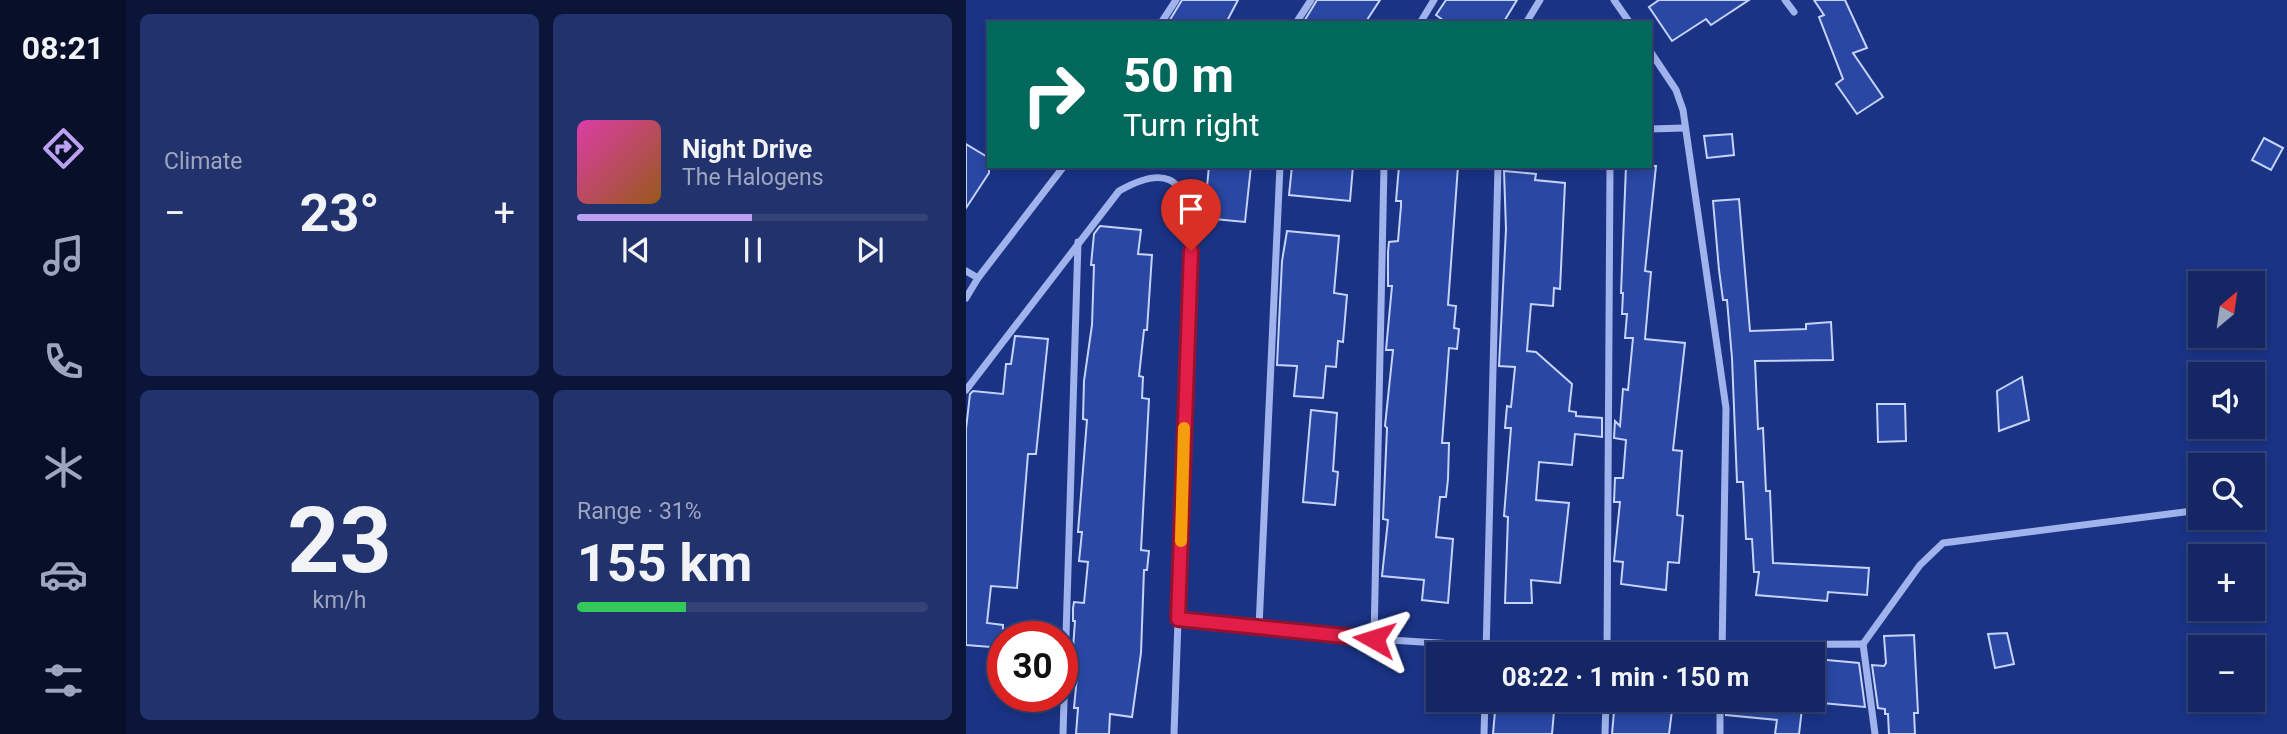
<!DOCTYPE html>
<html lang="en">
<head>
<meta charset="utf-8">
<style>
  :root { --surface:#142664; --page:#21326d; --text:#f1f3f6; --muted:#9da5bf; --line:#334378; --accent:#bca0f2 }
  body { margin:0; font-family:Roboto,sans-serif; background:var(--page); color:var(--text); height:100vh; display:flex; flex-direction:column; font-size:26px; white-space:nowrap }
  * { box-sizing:border-box; margin:0 }
  p { font-size:23px; color:var(--muted) }
  .icon { flex:none; width:38px; height:38px; fill:none; stroke:currentColor; stroke-width:2; stroke-linecap:round; stroke-linejoin:round }
  .map { position:relative; flex:1; overflow:hidden }
  .side { display:flex; flex-direction:column; gap:14px; padding:14px; background:#0b1537; width:840px }
  .side>* { flex:none }
  .hud { position:absolute; left:21px; top:21px; width:665px; height:147px; border-radius:0px; box-shadow:0 4px 10px #0003,0 0 0 2px var(--line); background:#00695c; color:#fff; overflow:hidden }
  .needle { width:46px; rotate:29deg }
  .controls { position:absolute; left:1222px; top:271px; display:grid; gap:14px }
  .controls a { display:grid; place-items:center; width:77px; height:77px; border-radius:0px; background:var(--surface); box-shadow:0 4px 10px #0003,0 0 0 2px var(--line); font-size:35px }
  .speed { position:absolute; left:21px; top:621px; display:flex; gap:14px; font-size:35px; font-weight:700; text-align:center }
  .speed>* { display:grid; place-content:center; width:91px; height:91px; border-radius:50%; background:var(--surface); box-shadow:0 4px 10px #0003,0 0 0 2px var(--line); line-height:1 }
  .speed .limit { border:10px solid #d22; background:#fff; color:#111 }
  .pin { position:absolute; display:grid; place-items:center; width:60px; height:60px; color:#fff; margin:-72px -30px; border-radius:50% 50% 50% 0; rotate:-45deg; box-shadow:0 0 7px #0007 }
  .pin .icon { rotate:45deg }
  .me { position:absolute; width:77px; margin:-38px; rotate:276deg; stroke-linejoin:round; filter:drop-shadow(0 0 5px #0008) }
  .turn { display:flex; align-items:center; gap:24px; height:147px; padding:0 21px; font-size:32px }
  .turn .icon { width:91px; height:91px; stroke-width:2.5 }
  .turn b { display:block; font-size:49px; line-height:60px }
  .big { font-size:52px; font-weight:700; line-height:1.1 }
  .side .tile { flex:1; display:flex; flex-direction:column; justify-content:center; gap:10px; min-width:0; padding:0 24px; border-radius:10px; background:var(--page) }
  .side .dial { align-items:center; gap:0 }
  .dial b { font-size:91px; line-height:1 }
  .song { display:flex; align-items:center; gap:21px }
  .cover { width:84px; height:84px; border-radius:10px; background:linear-gradient(135deg,hsl(320 70% 55%),hsl(30 70% 35%)) }
  .played { height:7px; border-radius:4px; background:linear-gradient(90deg,var(--accent) 50%,var(--line) 50%) }
  .keys { display:flex; justify-content:space-around; direction:ltr }
  .heat { display:flex; justify-content:space-between; align-items:center; font-size:38px; direction:ltr }
  .charge { height:10px; border-radius:5px; background:linear-gradient(90deg,#34c759 31%,var(--line) 0) }
  .side .tiles { flex:1; display:grid; gap:14px; grid-template-columns:repeat(2,1fr) }
  .trip { position:absolute; left:460px; top:642px; width:399px; height:70px; border-radius:0px; background:var(--surface); box-shadow:0 4px 10px #0003,0 0 0 2px var(--line); font-weight:700; line-height:70px; text-align:center }
  main { display:flex; flex:1; min-height:0 }
  .menu { display:flex; flex-direction:column; width:126px; justify-content:space-around; align-items:center; background:#080f28; color:var(--muted) }
  .menu .icon { width:49px; height:49px }
  .menu .active { color:var(--accent) }
  .menu b { font-size:32px; color:var(--text) }
  .map>svg:first-child { display:block }
  .building { fill:#2947a3; stroke:#c5d2f9; stroke-width:2 }
  .lines { fill:none; stroke-linecap:round; stroke-linejoin:round }
  .minor { stroke:#a0b3ec; stroke-width:7 }
  .route-casing { stroke:#92132f; stroke-width:18 }
  .route { stroke:#e11d48; stroke-width:12 }
  .slow { stroke:#f59e0b; stroke-width:12 }
</style>
</head>
<body>
<main>
<nav class="menu">
<b>08:21</b>
<svg class="icon active" aria-label="directions" viewBox="0 0 24 24"><path d="M12 3l9 9-9 9-9-9zM9 14v-3h6M13 9l2 2-2 2"/></svg>
<svg class="icon" aria-label="music" viewBox="0 0 24 24"><path d="M9 18V5l10-2v13"/><circle cx="6" cy="18" r="3"/><circle cx="16" cy="16" r="3"/></svg>
<svg class="icon" aria-label="phone" viewBox="0 0 24 24"><path d="M5 4h4l2 5-3 2q2 4 5 5l2-3 5 2v4C11 20 4 13 5 4z"/></svg>
<svg class="icon" aria-label="climate" viewBox="0 0 24 24"><path d="M12 3v18M4 7l16 10M4 17L20 7"/></svg>
<svg class="icon" aria-label="car" viewBox="0 0 24 24"><path d="M5 17H2v-5l4-1 3-4h7l3 4 3 1v5h-3M9 17h6M6 11h13"/><circle cx="7" cy="17" r="2"/><circle cx="17" cy="17" r="2"/></svg>
<svg class="icon" aria-label="filters" viewBox="0 0 24 24"><path d="M4 7h16M4 17h16"/><circle cx="9" cy="7" r="2"/><circle cx="15" cy="17" r="2"/></svg>
</nav>
<section class="side">
<div class="tiles">
<div class="tile"><p>Climate</p>
<div class="heat"><a>−</a><b class="big">23°</b><a>+</a></div>
</div>
<div class="tile">
<div class="song"><i class="cover"></i><div><b>Night Drive</b><p>The Halogens</p></div></div>
<div class="played"></div>
<div class="keys"><svg class="icon" aria-label="previous" viewBox="0 0 24 24"><path d="M18 5L8 12l10 7zM5 5v14"/></svg><svg class="icon" aria-label="pause" viewBox="0 0 24 24"><path d="M8 5v14M16 5v14"/></svg><svg class="icon" aria-label="next" viewBox="0 0 24 24"><path d="M6 5l10 7-10 7zM19 5v14"/></svg></div>
</div>
<div class="tile dial"><b>23</b><p>km/h</p></div>
<div class="tile"><p>Range · 31%</p><b class="big">155 km</b><div class="charge"></div></div>
</div>
</section>
<div class="map">
<svg width="1321" height="734" viewBox="0 0 1321 734">
  <rect width="100%" height="100%" fill="#1a3385"/>
  <!-- building -->
  <g class="building">
    <path d="M 216,0 L 272,0 L 260,23 L 202,23 Z"/>
    <path d="M 351,0 L 414,0 L 399,23 L 337,23 Z"/>
    <path d="M 480,0 L 551,0 L 537,23 L 481,23 L 470,15 Z"/>
    <path d="M 693,0 L 783,0 L 745,25 L 740,19 L 706,41 L 683,7 Z"/>
    <path d="M 848,0 L 879,0 L 901,48 L 887,53 L 917,97 L 891,114 L 870,84 L 877,79 L 853,17 L 858,15 Z"/>
    <path d="M 766,134 L 768,155 L 741,158 L 738,136 Z"/>
    <path d="M 1298,138 L 1317,148 L 1305,170 L 1286,160 Z"/>
    <path d="M 0,144 L 23,158 L 23,173 L 0,208 Z"/>
    <path d="M 243,166 L 285,166 L 279,222 L 238,218 Z"/>
    <path d="M 326,166 L 387,166 L 384,201 L 323,195 Z"/>
    <path d="M 433,166 L 492,166 L 482,305 L 490,306 L 488,328 L 493,329 L 491,349 L 483,348 L 476,443 L 483,443 L 482,479 L 480,497 L 474,497 L 470,537 L 487,539 L 482,603 L 456,600 L 458,580 L 416,576 L 422,520 L 417,519 L 421,428 L 419,426 L 427,350 L 420,350 L 426,286 L 422,286 L 422,252 L 423,242 L 432,241 L 435,206 L 435,201 L 430,201 Z"/>
    <path d="M 660,166 L 690,166 L 679,271 L 685,272 L 679,339 L 719,343 L 707,450 L 716,451 L 711,515 L 717,516 L 713,563 L 702,562 L 700,590 L 655,584 L 657,562 L 648,561 L 654,502 L 648,502 L 649,478 L 657,478 L 660,440 L 648,438 L 649,421 L 654,426 L 657,389 L 662,390 L 667,338 L 659,338 L 661,314 L 656,314 L 657,293 L 655,293 Z"/>
    <path d="M 538,171 L 570,174 L 569,180 L 599,183 L 594,289 L 588,288 L 587,306 L 565,304 L 561,351 L 570,352 L 606,384 L 603,411 L 610,412 L 610,416 L 636,418 L 636,437 L 609,434 L 606,465 L 573,462 L 570,500 L 603,503 L 594,583 L 565,580 L 566,603 L 539,603 L 542,517 L 538,516 L 545,428 L 539,428 L 541,406 L 545,407 L 549,367 L 533,366 L 540,229 Z"/>
    <path d="M 773,199 L 784,331 L 840,329 L 840,324 L 865,322 L 867,360 L 789,361 L 792,429 L 797,428 L 800,491 L 804,491 L 807,563 L 903,568 L 901,595 L 862,592 L 861,601 L 790,595 L 793,572 L 788,572 L 786,539 L 780,539 L 777,482 L 771,482 L 766,358 L 761,300 L 757,300 L 753,270 L 747,201 Z"/>
    <path d="M 134,226 L 175,230 L 172,254 L 186,255 L 181,330 L 178,330 L 173,376 L 177,377 L 176,398 L 183,399 L 175,550 L 183,551 L 181,570 L 178,570 L 175,653 L 166,717 L 144,714 L 143,734 L 110,734 L 112,708 L 108,708 L 111,676 L 105,676 L 109,621 L 107,621 L 107,608 L 108,602 L 118,603 L 122,562 L 113,561 L 116,532 L 112,532 L 121,420 L 117,419 L 118,381 L 126,325 L 128,265 L 125,265 L 128,234 Z"/>
    <path d="M 321,231 L 373,236 L 368,293 L 381,295 L 377,342 L 372,341 L 370,367 L 360,366 L 357,398 L 328,396 L 331,366 L 311,365 L 316,261 Z"/>
    <path d="M 49,336 L 82,339 L 70,454 L 62,454 L 51,588 L 25,586 L 21,623 L 37,625 L 37,648 L 0,645 L 0,429 L 4,394 L 7,391 L 37,394 L 40,364 L 45,364 Z"/>
    <path d="M 1056,377 L 1063,420 L 1033,431 L 1031,391 Z"/>
    <path d="M 911,404 L 939,404 L 940,441 L 912,442 Z"/>
    <path d="M 345,410 L 371,413 L 367,471 L 372,472 L 369,505 L 337,502 Z"/>
    <path d="M 1041,633 L 1048,664 L 1029,668 L 1022,634 Z"/>
    <path d="M 948,635 L 952,713 L 948,713 L 949,734 L 923,734 L 922,714 L 919,714 L 919,709 L 912,708 L 906,665 L 918,666 L 920,663 L 918,636 Z"/>
    <path d="M 850,659 L 893,663 L 899,707 L 845,702 Z"/>
    <path d="M 530,700 L 589,700 L 586,734 L 527,734 Z"/>
    <path d="M 649,700 L 707,703 L 703,734 L 646,734 Z"/>
    <path d="M 760,700 L 837,700 L 833,734 L 809,734 L 811,720 L 760,715 Z"/>
  </g>
  <g class="lines">
    <!-- minor -->
    <g class="minor">
      <path d="M 648,0 L 664,23"/>
      <path d="M 819,0 L 828,12"/>
      <path d="M 195,23 L 210,0"/>
      <path d="M 330,23 L 345,0"/>
      <path d="M 454,23 L 468,0"/>
      <path d="M 560,23 L 574,0"/>
      <path d="M 684,51 L 710,90 L 717,110 L 760,408 L 756,654"/>
      <path d="M 684,129 L 718,128"/>
      <path d="M 0,271 L 12,278"/>
      <path d="M 0,298 L 12,278 L 98,166"/>
      <path d="M 0,390 L 153,191 C 197,166 219,175 226,225 L 208,734"/>
      <path d="M 212,619 L 408,639 L 520,646 L 897,644 L 909,734"/>
      <path d="M 293,627 L 314,166"/>
      <path d="M 408,639 L 418,166"/>
      <path d="M 897,644 L 954,565 L 977,543 L 1234,510"/>
      <path d="M 520,654 L 532,166"/>
      <path d="M 641,654 L 644,166"/>
      <path d="M 97,734 L 112,242"/>
      <path d="M 518,734 L 519,700"/>
      <path d="M 639,734 L 640,700"/>
      <path d="M 754,734 L 754,700"/>
    </g>
  </g>
  <g class="lines">
    <!-- route casing -->
    <g class="route-casing">
      <path id="route" d="M 225,251 L 212,619 L 408,639"/>
    </g>
    <!-- route -->
    <use href="#route" class="route"/>
    <!-- slow -->
    <path class="slow" d="M 215,541 L 218,428"/>
  </g>
</svg>
<div class="controls">
<a><svg class="needle" viewBox="-14 -14 28 28"><path d="M0-13l5 13h-10z" fill="#e53935"/><path d="M0 13l5-13h-10z" fill="#9da5bf"/></svg></a>
<a><svg class="icon" aria-label="sound" viewBox="0 0 24 24"><path d="M4 9h4l5-4v14l-5-4H4zM17 9q2 3 0 6"/></svg></a>
<a><svg class="icon" aria-label="search" viewBox="0 0 24 24"><circle cx="10" cy="10" r="6"/><path d="M15 15l6 6"/></svg></a>
<a>+</a>
<a>−</a>
</div>
<div class="speed"><div class="limit">30</div></div>
<div class="pin" style="left:225px;top:251px;background:#d93025"><svg class="icon" aria-label="arrive" viewBox="0 0 24 24"><path d="M6 21V4h12l-3 4 3 4H6"/></svg></div>
<svg class="me" style="left:408px;top:639px" viewBox="-20 -20 40 40"><path d="M0-17L14 15 0 8-14 15z" fill="#e11d48" stroke="#fff" stroke-width="4"/></svg>
<div class="trip">08:22 · 1 min · 150 m</div>
<div class="hud">
<div class="turn"><svg class="icon" aria-label="right" viewBox="0 0 24 24"><path d="M7 20v-9h11M14 6l5 5-5 5"/></svg><div><b>50 m</b>Turn right</div></div>
</div>
</div>
</main>
</body>
</html>
